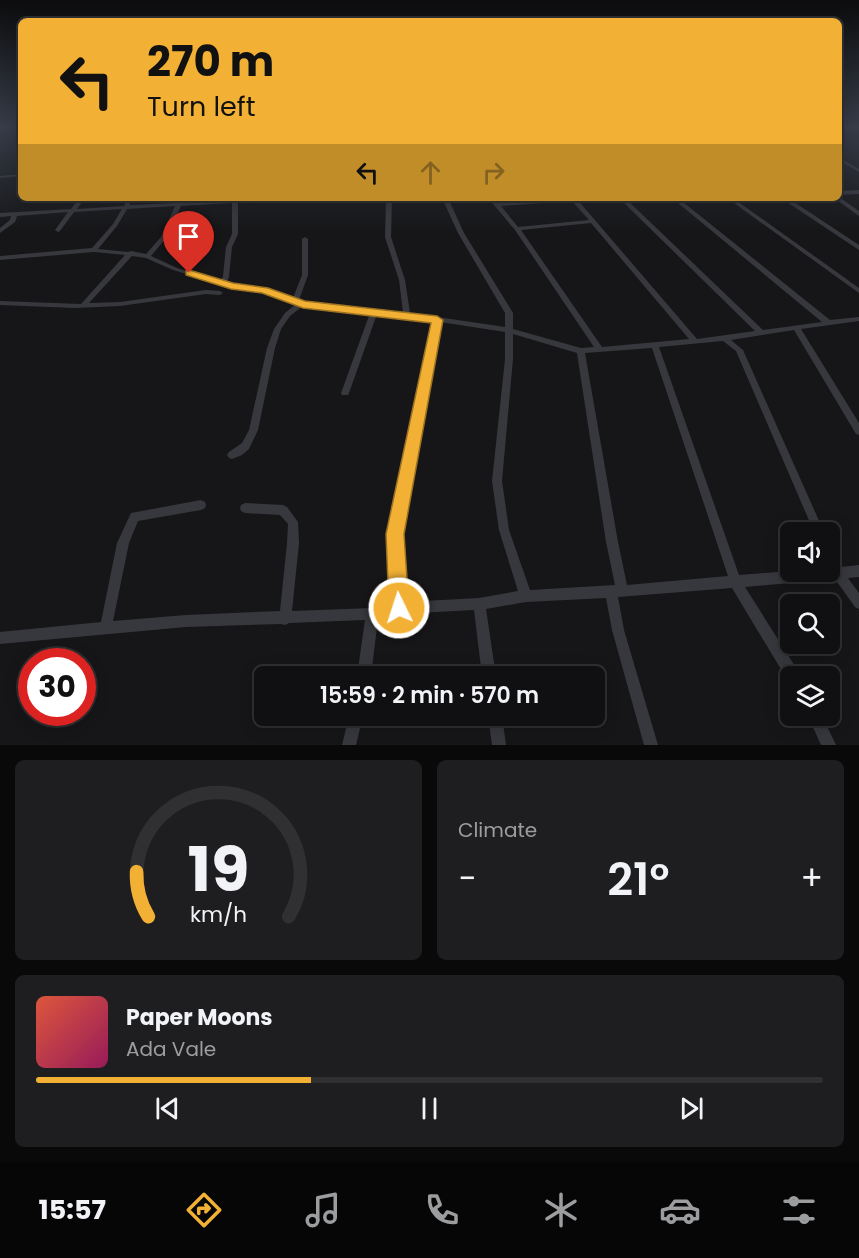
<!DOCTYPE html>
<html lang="en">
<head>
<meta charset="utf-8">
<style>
  :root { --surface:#101012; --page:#1e1e20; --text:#f1f3f6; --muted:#9c9d9f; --line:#303032; --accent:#f2b134 }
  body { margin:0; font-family:Poppins,sans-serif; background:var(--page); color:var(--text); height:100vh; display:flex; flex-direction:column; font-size:22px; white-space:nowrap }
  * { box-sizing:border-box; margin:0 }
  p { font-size:20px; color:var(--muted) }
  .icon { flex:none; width:33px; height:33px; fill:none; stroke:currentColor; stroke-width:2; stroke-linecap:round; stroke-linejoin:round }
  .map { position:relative; height:745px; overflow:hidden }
  .sheet { display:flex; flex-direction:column; gap:15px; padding:15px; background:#09090a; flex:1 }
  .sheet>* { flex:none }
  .guide { position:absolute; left:18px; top:18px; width:824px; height:183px; border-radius:9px; box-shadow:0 3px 15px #0003,0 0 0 2px var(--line); background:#f2b134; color:#111; overflow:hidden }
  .buttons { position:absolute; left:780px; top:522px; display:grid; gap:12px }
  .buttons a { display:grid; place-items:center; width:60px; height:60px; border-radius:9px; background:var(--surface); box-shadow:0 3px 15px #0003,0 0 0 2px var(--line); font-size:30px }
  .speed { position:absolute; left:18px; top:648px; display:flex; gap:12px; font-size:30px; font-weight:700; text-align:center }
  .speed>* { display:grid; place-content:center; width:78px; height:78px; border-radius:50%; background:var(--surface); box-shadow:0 3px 15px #0003,0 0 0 2px var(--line); line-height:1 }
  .speed .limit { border:9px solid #d22; background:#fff; color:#111 }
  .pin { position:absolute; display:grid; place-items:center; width:51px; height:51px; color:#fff; margin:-62px -26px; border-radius:50% 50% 50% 0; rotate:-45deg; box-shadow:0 0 6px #0007 }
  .pin .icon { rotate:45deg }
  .me { position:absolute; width:66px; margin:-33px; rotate:356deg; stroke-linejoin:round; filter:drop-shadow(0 0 4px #0008) }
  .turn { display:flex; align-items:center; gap:21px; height:126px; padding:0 30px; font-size:27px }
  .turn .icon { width:78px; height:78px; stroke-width:2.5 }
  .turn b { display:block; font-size:42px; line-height:51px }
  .lanes { display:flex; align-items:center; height:57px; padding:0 30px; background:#0003; justify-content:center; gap:30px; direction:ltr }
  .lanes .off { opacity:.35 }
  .big { font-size:45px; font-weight:600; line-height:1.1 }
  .sheet .tile { flex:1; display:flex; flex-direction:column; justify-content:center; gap:9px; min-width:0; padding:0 21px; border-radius:9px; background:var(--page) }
  .sheet .dial { align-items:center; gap:0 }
  .dial svg { height:156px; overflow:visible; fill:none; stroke:var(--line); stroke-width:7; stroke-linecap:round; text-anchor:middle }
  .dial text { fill:var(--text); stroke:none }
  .song { display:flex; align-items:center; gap:18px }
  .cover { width:72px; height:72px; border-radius:9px; background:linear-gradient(135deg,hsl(10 70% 55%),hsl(330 70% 35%)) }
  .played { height:6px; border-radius:3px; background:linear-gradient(90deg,var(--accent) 35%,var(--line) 35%) }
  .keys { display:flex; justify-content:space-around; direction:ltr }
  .heat { display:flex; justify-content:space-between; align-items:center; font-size:33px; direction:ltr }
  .sheet .tiles { flex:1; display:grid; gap:15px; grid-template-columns:1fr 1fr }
  .tile:last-child { grid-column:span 2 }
  .trip { position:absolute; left:254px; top:666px; width:351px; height:60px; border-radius:9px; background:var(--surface); box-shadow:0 3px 15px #0003,0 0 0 2px var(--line); font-weight:600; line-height:60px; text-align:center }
  .tab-bar { display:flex; height:96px; justify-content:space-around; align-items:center; background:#060607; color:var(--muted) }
  .tab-bar .icon { width:42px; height:42px }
  .tab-bar .active { color:var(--accent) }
  .tab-bar b { font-size:27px; color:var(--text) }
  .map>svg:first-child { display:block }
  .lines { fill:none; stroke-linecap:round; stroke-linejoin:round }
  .street { fill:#37383d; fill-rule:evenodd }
  .route { fill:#f2b134; stroke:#9d7322; stroke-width:1.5 }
</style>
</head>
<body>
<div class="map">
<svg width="859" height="745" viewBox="0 0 859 745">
  <rect width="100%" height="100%" fill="#161618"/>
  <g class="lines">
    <!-- street -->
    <g class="street">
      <path d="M 838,157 L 859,169 L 859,172 L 838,160 Z"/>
      <path d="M 21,174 L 21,176 L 0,178 L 0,176 Z"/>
      <path d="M 859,190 L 859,194 L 838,195 L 838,191 Z"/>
      <path d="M 839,197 L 859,211 L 859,216 L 834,198 Z"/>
      <path d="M 79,198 L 85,198 L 77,209 L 124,206 L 128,198 L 134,198 L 129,205 L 177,203 L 178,198 L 184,198 L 182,203 L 232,200 L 232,198 L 238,198 L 238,234 L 232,247 L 229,276 L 227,283 L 264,288 L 293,298 L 302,275 L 302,239 L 305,237 L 308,239 L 308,275 L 299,300 L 304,302 L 403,312 L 399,280 L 385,237 L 386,198 L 392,198 L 391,237 L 405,280 L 410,313 L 505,327 L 505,313 L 458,233 L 442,198 L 448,198 L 464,233 L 513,313 L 513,329 L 581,348 L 594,347 L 515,230 L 488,198 L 494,198 L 498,203 L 576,198 L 697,339 L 755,331 L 619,198 L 625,198 L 763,330 L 822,322 L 672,198 L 678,198 L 830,320 L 859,317 L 859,321 L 801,329 L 859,423 L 859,435 L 856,434 L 794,330 L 731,340 L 743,350 L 824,532 L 814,532 L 736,351 L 723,341 L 659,347 L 739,575 L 790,571 L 830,572 L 830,550 L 834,552 L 841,567 L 859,565 L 859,577 L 848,578 L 859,593 L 859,609 L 855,607 L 835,579 L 745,587 L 798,671 L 800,676 L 790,676 L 790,682 L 788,681 L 732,588 L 618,597 L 624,630 L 658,745 L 644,745 L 612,630 L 606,598 L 526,602 L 486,609 L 496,676 L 482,676 L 474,610 L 399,614 L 378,619 L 371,676 L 357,676 L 365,620 L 289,623 L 285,625 L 281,624 L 186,627 L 0,644 L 0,632 L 101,622 L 117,543 L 131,513 L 201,500 L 205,502 L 206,505 L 205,508 L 201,510 L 138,521 L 129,543 L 113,621 L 186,615 L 280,611 L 287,543 L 288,524 L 280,515 L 245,513 L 241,511 L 240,508 L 241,505 L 245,503 L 283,505 L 287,507 L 298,522 L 299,543 L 292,611 L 372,608 L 393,603 L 389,534 L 433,321 L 377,314 L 349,393 L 348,395 L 342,395 L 341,393 L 370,313 L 303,306 L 290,316 L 281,329 L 275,348 L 258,430 L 249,449 L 242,455 L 232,459 L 229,458 L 227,455 L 229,452 L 242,443 L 249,430 L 267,348 L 274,329 L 285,313 L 296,304 L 263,292 L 229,287 L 173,270 L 146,258 L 132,256 L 89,303 L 120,302 L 206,290 L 220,291 L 223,293 L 220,295 L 206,294 L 120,306 L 76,308 L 0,305 L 0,301 L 81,304 L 125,255 L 94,252 L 0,260 L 0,256 L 92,248 L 113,224 L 122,209 L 74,212 L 60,231 L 58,232 L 55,230 L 68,212 L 17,216 L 15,222 L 0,233 L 0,228 L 10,220 L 11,216 L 0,217 L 0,213 L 71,209 ZM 572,201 L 589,220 L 518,227 L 501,206 ZM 232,203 L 232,234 L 226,247 L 223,276 L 221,281 L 177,268 L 151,256 L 167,237 L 181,206 ZM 175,206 L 161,237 L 146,254 L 131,251 L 128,252 L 98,249 L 117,226 L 127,209 ZM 591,223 L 689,339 L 602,347 L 521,230 ZM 440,322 L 505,332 L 505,359 L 492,481 L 499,530 L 518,591 L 479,598 L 405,602 L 401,534 ZM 513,334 L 577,353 L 606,542 L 615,585 L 530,590 L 509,530 L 502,481 L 513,359 ZM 652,348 L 728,576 L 627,585 L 618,542 L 585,353 Z"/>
      <path d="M 727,198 L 733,198 L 859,288 L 859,293 Z"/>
      <path d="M 781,198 L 788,198 L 859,245 L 859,250 Z"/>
      <path d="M 349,716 L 363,716 L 356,745 L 342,745 Z"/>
      <path d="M 488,716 L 502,716 L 506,745 L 492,745 Z"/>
      <path d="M 808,716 L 822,716 L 836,745 L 821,745 Z"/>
    </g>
  </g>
  <!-- sky -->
  <linearGradient id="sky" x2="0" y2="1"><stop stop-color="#0c0c0d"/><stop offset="0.55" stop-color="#363c48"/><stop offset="1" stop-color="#363c48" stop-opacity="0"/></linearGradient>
  <rect width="859" height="231" fill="url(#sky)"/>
  <!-- route -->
  <path class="route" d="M 189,270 L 233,283 L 268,288 L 305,301 L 437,316 L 443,320 L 404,534 L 409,608 L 406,615 L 399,618 L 392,615 L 389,608 L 386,534 L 431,323 L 303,308 L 262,293 L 231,289 L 186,275 L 186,271 Z"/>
</svg>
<div class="buttons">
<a><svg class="icon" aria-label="sound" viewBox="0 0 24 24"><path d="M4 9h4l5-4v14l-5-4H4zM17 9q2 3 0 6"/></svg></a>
<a><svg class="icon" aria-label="search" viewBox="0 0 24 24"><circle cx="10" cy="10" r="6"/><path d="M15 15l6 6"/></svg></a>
<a><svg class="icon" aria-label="layers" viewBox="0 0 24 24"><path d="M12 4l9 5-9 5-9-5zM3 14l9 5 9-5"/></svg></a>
</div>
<div class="speed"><div class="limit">30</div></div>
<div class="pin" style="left:189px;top:273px;background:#d93025"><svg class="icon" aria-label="arrive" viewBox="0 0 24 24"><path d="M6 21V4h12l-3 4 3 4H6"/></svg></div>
<svg class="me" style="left:399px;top:608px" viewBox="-20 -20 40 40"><circle r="17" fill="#f2b134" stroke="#fff" stroke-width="3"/><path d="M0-11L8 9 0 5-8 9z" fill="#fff"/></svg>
<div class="trip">15:59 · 2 min · 570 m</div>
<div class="guide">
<div class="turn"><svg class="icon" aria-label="left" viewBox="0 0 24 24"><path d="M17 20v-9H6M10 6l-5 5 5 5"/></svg><div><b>270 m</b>Turn left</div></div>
<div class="lanes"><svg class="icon" aria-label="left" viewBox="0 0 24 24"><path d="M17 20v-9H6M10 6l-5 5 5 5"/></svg><svg class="icon off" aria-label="ahead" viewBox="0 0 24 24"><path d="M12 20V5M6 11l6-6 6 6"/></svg><svg class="icon off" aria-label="right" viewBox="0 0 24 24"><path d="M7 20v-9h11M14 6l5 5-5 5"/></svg></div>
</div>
</div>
<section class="sheet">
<div class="tiles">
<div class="tile dial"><svg viewBox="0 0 100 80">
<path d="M14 69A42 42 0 1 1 86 69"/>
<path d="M14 69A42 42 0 0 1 8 46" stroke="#f2b134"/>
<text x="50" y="56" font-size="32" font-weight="700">19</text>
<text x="50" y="72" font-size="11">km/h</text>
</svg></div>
<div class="tile"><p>Climate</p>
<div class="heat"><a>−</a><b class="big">21°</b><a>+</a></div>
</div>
<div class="tile">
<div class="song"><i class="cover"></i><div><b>Paper Moons</b><p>Ada Vale</p></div></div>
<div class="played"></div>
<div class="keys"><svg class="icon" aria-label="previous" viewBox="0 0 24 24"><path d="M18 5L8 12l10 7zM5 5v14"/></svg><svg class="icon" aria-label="pause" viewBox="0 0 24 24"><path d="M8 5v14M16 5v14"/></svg><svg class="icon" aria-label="next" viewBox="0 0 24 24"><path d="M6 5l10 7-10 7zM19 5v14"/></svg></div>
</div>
</div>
</section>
<nav class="tab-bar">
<b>15:57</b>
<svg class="icon active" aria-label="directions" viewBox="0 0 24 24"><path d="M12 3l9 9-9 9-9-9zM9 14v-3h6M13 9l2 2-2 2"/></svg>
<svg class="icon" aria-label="music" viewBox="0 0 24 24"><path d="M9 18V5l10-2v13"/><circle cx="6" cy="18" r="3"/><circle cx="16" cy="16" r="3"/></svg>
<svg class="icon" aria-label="phone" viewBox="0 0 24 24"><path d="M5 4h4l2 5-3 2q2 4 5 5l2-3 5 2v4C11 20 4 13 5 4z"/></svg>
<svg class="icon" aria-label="climate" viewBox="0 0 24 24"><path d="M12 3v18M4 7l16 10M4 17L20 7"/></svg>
<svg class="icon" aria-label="car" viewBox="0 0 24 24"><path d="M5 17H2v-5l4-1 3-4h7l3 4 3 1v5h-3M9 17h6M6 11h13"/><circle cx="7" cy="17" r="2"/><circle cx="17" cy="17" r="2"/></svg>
<svg class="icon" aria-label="filters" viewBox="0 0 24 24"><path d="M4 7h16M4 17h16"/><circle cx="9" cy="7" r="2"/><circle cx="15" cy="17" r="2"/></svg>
</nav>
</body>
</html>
